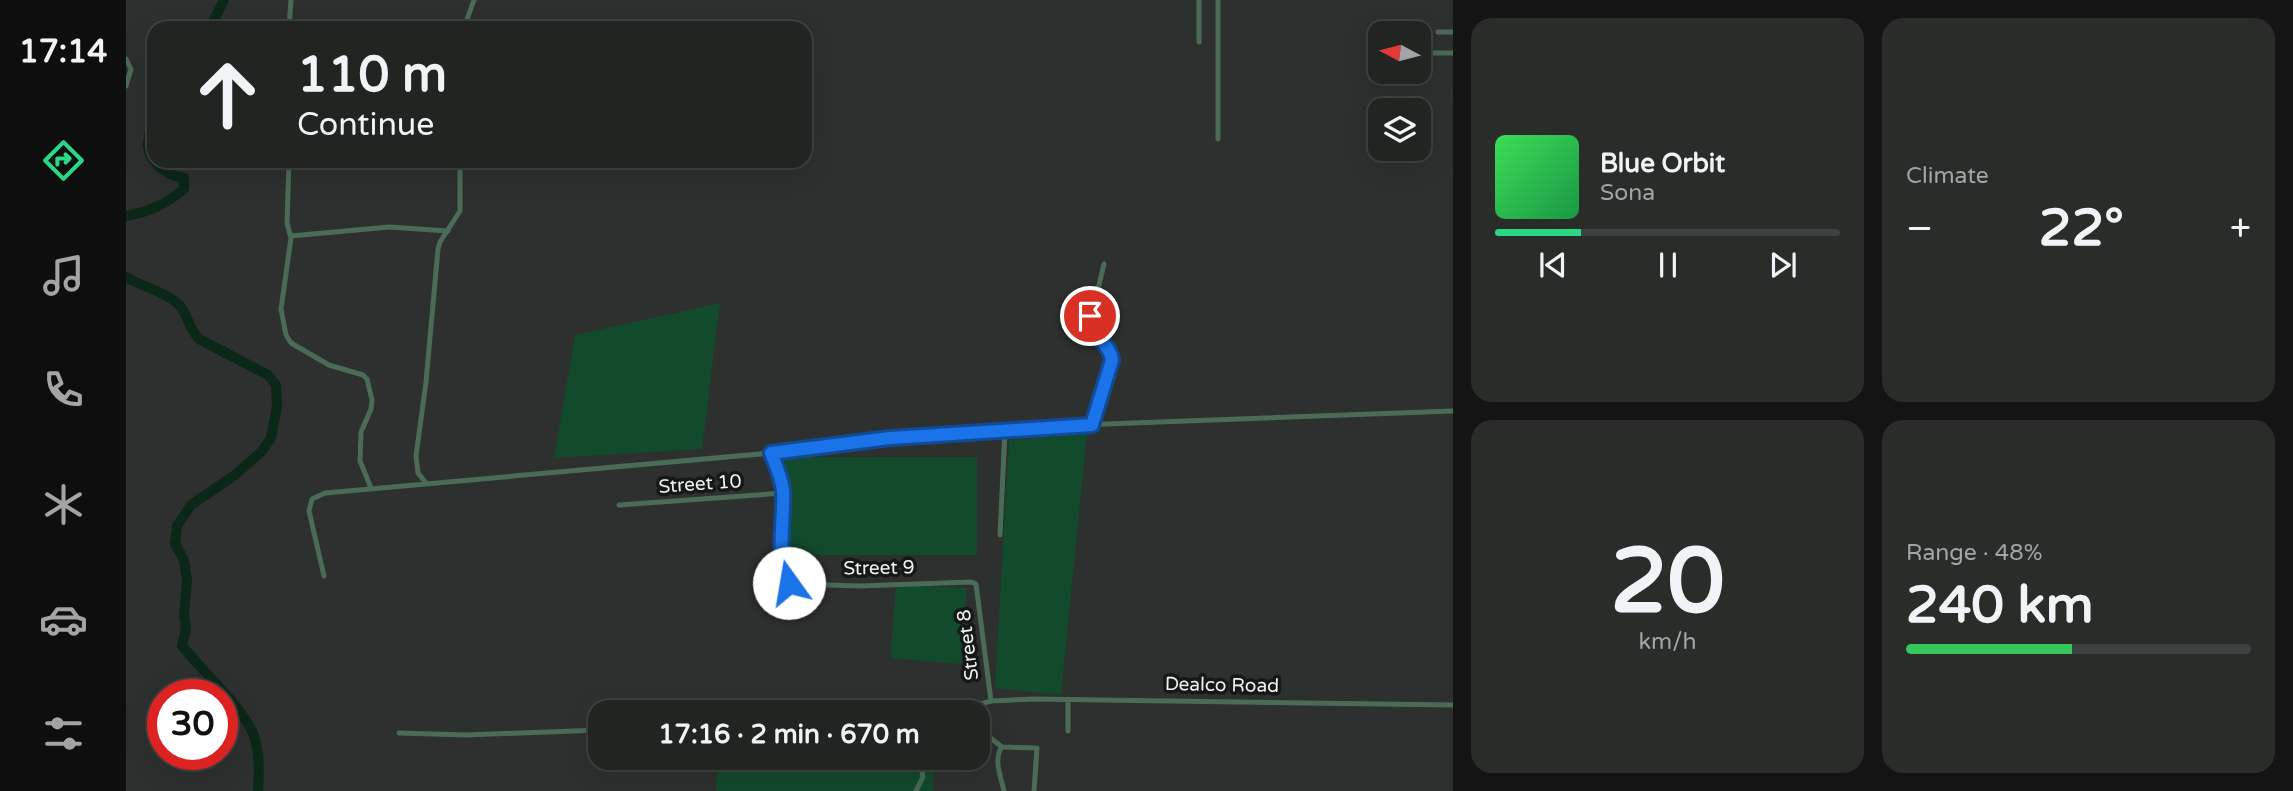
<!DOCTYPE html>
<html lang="en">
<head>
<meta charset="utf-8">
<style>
  :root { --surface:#222422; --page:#2a2c2a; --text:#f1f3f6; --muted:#a2a4a5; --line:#3f4140; --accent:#29d885 }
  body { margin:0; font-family:"Varela Round",sans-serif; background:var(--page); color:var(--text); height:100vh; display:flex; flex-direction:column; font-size:26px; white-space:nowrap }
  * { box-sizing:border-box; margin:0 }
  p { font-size:23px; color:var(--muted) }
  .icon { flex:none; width:38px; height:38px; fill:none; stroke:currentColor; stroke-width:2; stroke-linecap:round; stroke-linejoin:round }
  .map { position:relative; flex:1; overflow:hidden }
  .sheet { display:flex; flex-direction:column; gap:18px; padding:18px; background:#131413; width:840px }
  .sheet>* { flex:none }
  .hud { position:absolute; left:21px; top:21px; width:665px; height:147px; border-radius:21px; box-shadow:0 7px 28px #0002,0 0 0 2px var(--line); background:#222422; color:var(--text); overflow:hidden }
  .needle { width:46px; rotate:277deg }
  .tools { position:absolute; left:1242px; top:21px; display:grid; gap:14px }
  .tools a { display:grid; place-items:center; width:63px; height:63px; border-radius:14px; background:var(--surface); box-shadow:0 7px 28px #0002,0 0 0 2px var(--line); font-size:35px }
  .speed { position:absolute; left:21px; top:679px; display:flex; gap:14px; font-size:35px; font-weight:700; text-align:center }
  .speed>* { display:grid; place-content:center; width:91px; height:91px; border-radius:50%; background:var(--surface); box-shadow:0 7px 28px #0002,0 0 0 2px var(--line); line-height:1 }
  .speed .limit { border:10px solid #d22; background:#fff; color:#111 }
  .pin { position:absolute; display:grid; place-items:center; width:60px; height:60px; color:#fff; margin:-30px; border:4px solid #fff; border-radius:50%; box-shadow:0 2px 7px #0007 }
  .me { position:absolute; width:77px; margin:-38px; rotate:347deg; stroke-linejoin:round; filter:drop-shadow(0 0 5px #0008) }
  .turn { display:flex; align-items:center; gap:24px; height:147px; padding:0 35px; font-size:32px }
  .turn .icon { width:91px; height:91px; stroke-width:2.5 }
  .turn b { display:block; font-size:49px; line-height:60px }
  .big { font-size:52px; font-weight:700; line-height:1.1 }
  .sheet .widget { flex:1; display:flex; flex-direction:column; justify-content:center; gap:10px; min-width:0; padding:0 24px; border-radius:21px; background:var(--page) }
  .sheet .dial { align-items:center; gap:0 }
  .dial b { font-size:91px; line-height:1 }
  .song { display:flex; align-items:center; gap:21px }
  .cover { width:84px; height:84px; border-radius:10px; background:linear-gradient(135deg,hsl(130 70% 55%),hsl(140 70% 35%)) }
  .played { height:7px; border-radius:4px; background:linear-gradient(90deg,var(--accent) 25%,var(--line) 25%) }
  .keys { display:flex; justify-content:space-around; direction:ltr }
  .heat { display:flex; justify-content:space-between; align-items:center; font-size:38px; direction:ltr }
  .charge { height:10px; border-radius:5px; background:linear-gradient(90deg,#34c759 48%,var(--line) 0) }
  .sheet .tiles { flex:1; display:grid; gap:18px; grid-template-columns:repeat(2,1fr) }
  .trip { position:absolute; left:462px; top:700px; width:402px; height:70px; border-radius:21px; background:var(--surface); box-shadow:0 7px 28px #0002,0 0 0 2px var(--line); font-weight:700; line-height:70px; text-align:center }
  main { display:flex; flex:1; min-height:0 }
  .tabs { display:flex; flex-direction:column; width:126px; justify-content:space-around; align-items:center; background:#0e0e0e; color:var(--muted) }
  .tabs .icon { width:49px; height:49px }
  .tabs .current { color:var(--accent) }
  .tabs b { font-size:32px; color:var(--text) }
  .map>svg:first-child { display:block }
  .green { fill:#124a2c }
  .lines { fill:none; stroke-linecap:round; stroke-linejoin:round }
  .river { stroke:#0b2717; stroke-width:10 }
  .street { stroke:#4a6b56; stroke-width:5 }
  .route-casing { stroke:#114b97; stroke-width:18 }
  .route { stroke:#1a73e8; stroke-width:12 }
  .labels { text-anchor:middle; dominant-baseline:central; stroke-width:7; stroke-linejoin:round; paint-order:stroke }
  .street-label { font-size:19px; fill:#f0f2f1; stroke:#161817 }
</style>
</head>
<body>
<main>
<nav class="tabs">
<b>17:14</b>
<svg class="icon current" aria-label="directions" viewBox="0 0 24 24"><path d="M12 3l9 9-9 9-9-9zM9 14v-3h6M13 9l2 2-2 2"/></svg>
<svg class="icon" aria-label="music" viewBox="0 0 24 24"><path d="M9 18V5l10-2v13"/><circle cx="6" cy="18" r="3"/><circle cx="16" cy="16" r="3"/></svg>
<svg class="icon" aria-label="phone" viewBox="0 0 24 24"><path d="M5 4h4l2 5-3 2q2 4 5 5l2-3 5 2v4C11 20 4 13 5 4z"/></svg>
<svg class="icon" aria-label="climate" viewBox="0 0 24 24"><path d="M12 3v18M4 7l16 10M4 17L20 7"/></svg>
<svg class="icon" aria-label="car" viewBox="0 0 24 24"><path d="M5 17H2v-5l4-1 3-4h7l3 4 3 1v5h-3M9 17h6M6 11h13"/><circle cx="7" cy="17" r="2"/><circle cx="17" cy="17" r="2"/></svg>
<svg class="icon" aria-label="filters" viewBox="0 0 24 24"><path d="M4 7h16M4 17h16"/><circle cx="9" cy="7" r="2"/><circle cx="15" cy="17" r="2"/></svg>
</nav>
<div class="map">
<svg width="1327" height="791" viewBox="0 0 1327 791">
  <rect width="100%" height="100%" fill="#2d302e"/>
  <!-- green -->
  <g class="green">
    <path d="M 594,303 L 576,449 L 428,458 L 449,335 Z"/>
    <path d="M 961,434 L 935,695 L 869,688 L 883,440 Z"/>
    <path d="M 657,457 L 851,457 L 851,555 L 659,555 Z"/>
    <path d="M 770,585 L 841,588 L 835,664 L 764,658 Z"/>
    <path d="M 592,758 L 809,758 L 807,791 L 590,791 Z"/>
  </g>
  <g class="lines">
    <!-- river -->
    <g class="river">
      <path d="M 84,28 L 98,0"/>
      <path d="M 0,216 C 23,212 40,204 58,189 L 58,178 C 46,176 42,174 33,166 C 16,151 22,139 28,119"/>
      <path d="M 0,277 C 15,286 36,291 50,302 C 62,311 61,327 73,339 L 142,375 L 150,385 L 151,406 L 145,438 L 136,451 L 109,475 L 65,505 L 51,526 L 49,544 L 58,560 L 61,581 L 58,615 L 60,629 L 56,646 C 75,669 119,710 128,736 C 134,753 133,773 132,791"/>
    </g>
    <!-- street -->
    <g class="street">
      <path d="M 1073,0 L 1073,42"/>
      <path d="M 1092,0 L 1092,139"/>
      <path d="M 163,28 L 165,0"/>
      <path d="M 338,28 L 348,0"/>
      <path d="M 1312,32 L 1327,32"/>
      <path d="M 1293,53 L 1327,53"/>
      <path d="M 0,59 L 5,69 L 0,86"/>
      <path d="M 163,161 L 161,223 L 165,238 L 155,309 L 160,335 L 165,343 L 203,365 L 237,375 L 241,379 L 246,400 L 245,409 L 235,432 L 234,461 L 245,488"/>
      <path d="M 165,236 L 263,227 L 322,231"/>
      <path d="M 966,425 L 986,360 L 986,355 L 964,323 L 978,264"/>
      <path d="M 645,453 C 655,477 658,498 657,525 C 657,543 650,564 659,580 L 672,584 L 733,586 L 845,582 L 850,584 L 865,701"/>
      <path d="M 300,483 L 292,473 L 290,456 L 300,382 L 312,249 L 314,242 L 334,211 L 334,161"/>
      <path d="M 493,505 L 657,493"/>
      <path d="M 874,535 L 879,430"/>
      <path d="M 198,576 L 183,511 L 186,499 L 199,493 L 645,453 L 764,438 L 954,425 L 1327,411"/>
      <path d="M 780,712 L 794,703 L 839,709 L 865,701 L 907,699 L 1327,705"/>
      <path d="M 942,731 L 942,700"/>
      <path d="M 273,733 L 340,735 L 474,730"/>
      <path d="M 852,733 L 862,736 L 876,747 L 911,748 L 908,791"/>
      <path d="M 876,747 C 867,759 875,777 878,791"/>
      <path d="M 790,791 L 797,777 L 793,758"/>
    </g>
  </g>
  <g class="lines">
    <!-- route casing -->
    <g class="route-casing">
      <path id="route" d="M 663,583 C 649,571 659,511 657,490 C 655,476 650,465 645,453 L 764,438 L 966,425 L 986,360 C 984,343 964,335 964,316"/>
    </g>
    <!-- route -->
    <use href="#route" class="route"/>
  </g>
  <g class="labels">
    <!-- street labels -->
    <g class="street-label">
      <text transform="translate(574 484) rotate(-4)">Street 10</text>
      <text transform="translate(753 568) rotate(-1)">Street 9</text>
      <text transform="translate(842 645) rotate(-97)">Street 8</text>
      <text transform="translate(1096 685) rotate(1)">Dealco Road</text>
    </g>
  </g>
</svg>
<div class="tools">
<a><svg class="needle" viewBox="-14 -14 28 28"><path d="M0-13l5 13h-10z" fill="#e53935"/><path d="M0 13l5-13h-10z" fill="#a2a4a5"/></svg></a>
<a><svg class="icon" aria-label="layers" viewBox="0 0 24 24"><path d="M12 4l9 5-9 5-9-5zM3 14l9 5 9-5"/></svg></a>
</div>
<div class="speed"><div class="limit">30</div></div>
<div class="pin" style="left:964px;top:316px;background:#d93025"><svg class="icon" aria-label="arrive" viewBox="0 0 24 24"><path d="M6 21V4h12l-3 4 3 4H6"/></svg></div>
<svg class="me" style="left:663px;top:583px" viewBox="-20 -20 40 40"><circle r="19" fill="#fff"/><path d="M0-13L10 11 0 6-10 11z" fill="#1a73e8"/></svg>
<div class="trip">17:16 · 2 min · 670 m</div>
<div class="hud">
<div class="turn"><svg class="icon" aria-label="ahead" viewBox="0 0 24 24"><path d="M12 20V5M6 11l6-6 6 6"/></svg><div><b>110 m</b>Continue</div></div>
</div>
</div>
<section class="sheet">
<div class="tiles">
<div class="widget">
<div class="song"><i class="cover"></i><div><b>Blue Orbit</b><p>Sona</p></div></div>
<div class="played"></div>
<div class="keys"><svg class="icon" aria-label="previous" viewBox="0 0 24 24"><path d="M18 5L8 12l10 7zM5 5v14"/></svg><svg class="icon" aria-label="pause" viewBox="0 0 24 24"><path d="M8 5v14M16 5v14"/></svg><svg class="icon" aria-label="next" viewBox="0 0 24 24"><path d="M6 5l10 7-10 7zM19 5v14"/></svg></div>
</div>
<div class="widget"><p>Climate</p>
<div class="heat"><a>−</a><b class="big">22°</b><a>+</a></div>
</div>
<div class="widget dial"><b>20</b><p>km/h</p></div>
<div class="widget"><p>Range · 48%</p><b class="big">240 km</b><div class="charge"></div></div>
</div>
</section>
</main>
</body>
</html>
